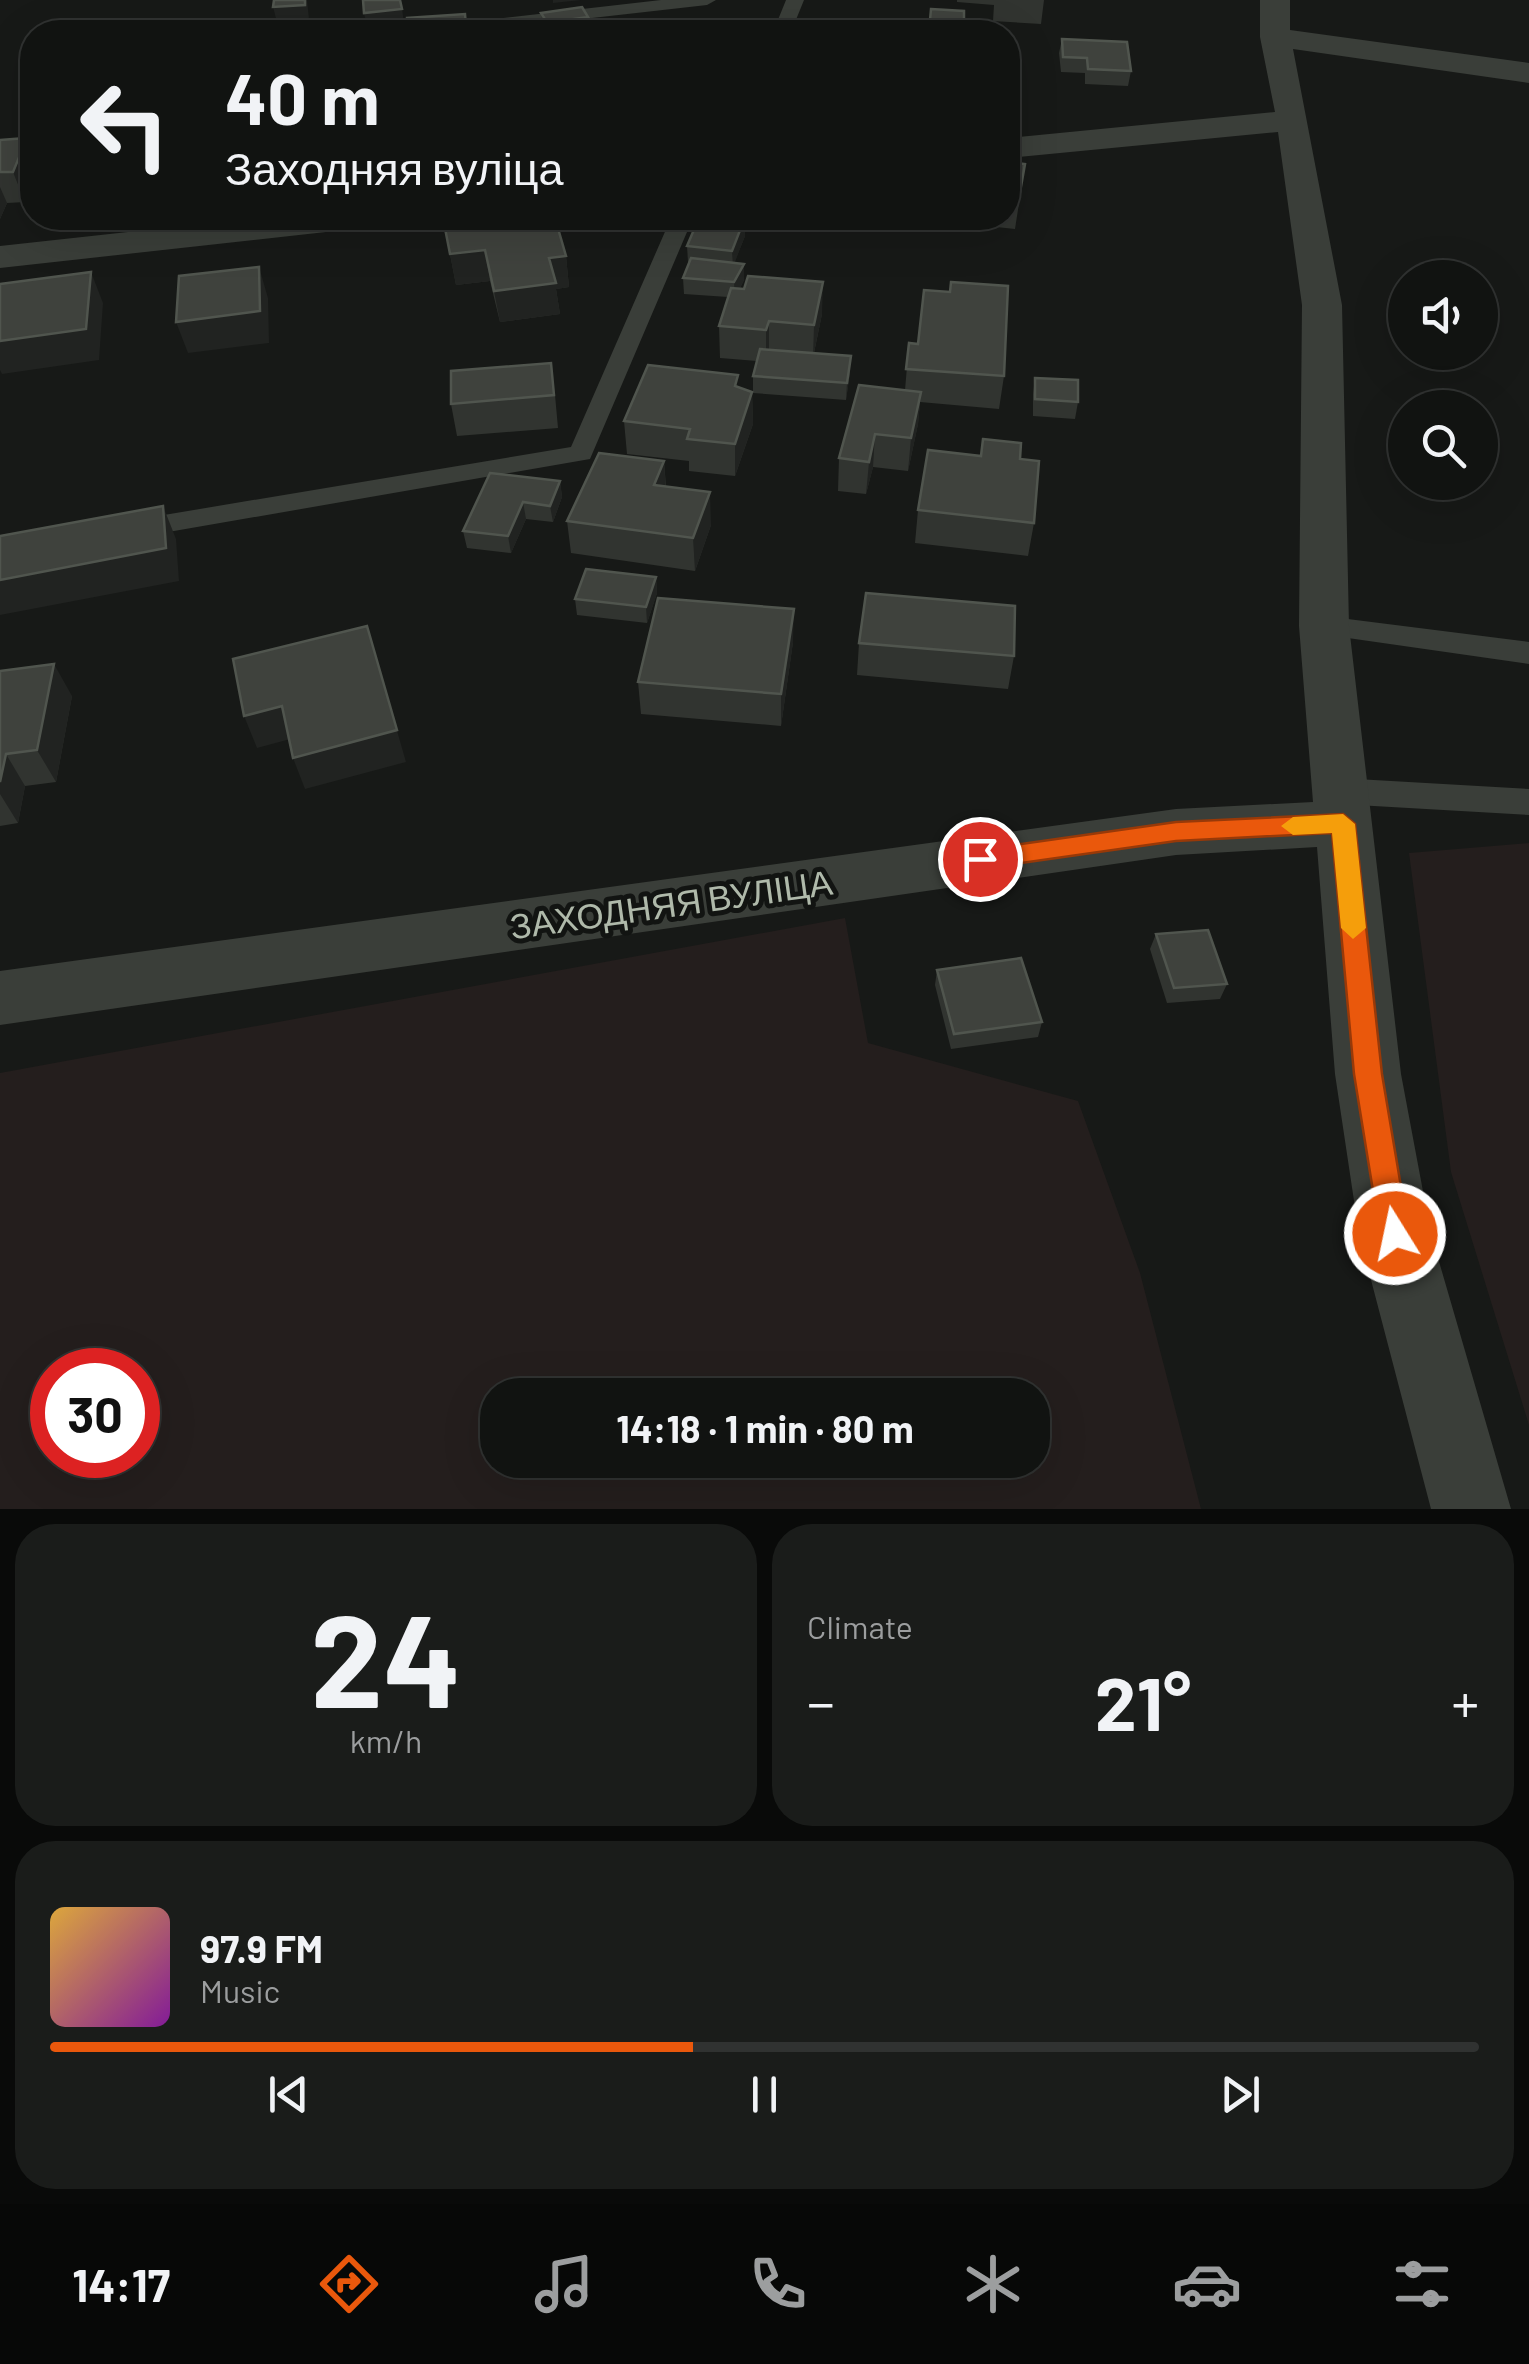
<!DOCTYPE html>
<html lang="en">
<head>
<meta charset="utf-8">
<style>
  :root { --surface:#111311; --page:#1a1c1a; --text:#f1f3f6; --muted:#9c9e9f; --line:#303231; --accent:#ea580c }
  body { margin:0; font-family:Barlow,sans-serif; background:var(--page); color:var(--text); height:100vh; display:flex; flex-direction:column; font-size:38px; white-space:nowrap }
  * { box-sizing:border-box; margin:0 }
  p { font-size:32px; color:var(--muted) }
  .icon { flex:none; width:55px; height:55px; fill:none; stroke:currentColor; stroke-width:2; stroke-linecap:round; stroke-linejoin:round }
  .map { position:relative; height:1509px; overflow:hidden }
  .sheet { display:flex; flex-direction:column; gap:15px; padding:15px; background:#090a09; flex:1 }
  .sheet>* { flex:none }
  .guide { position:absolute; left:20px; top:20px; width:1000px; height:210px; border-radius:40px; box-shadow:0 10px 40px #0002,0 0 0 2px var(--line); background:#111311; color:var(--text); overflow:hidden }
  .tools { position:absolute; left:1388px; top:260px; display:grid; gap:20px }
  .tools a { display:grid; place-items:center; width:110px; height:110px; border-radius:50%; background:var(--surface); box-shadow:0 10px 40px #0002,0 0 0 2px var(--line); font-size:50px }
  .speed { position:absolute; left:30px; top:1348px; display:flex; gap:20px; font-size:50px; font-weight:700; text-align:center }
  .speed>* { display:grid; place-content:center; width:130px; height:130px; border-radius:50%; background:var(--surface); box-shadow:0 10px 40px #0002,0 0 0 2px var(--line); line-height:1 }
  .speed .limit { border:15px solid #d22; background:#fff; color:#111 }
  .pin { position:absolute; display:grid; place-items:center; width:85px; height:85px; color:#fff; margin:-42px; border:5px solid #fff; border-radius:50%; box-shadow:0 2px 10px #0007 }
  .me { position:absolute; width:110px; margin:-55px; rotate:350deg; stroke-linejoin:round; filter:drop-shadow(0 0 8px #0008) }
  .turn { display:flex; align-items:center; gap:35px; height:210px; padding:0 40px; font-size:45px }
  .turn .icon { width:130px; height:130px; stroke-width:2.5 }
  .turn b { display:block; font-size:70px; line-height:85px }
  .big { font-size:75px; font-weight:700; line-height:1.1 }
  .sheet .card { flex:1; display:flex; flex-direction:column; justify-content:center; gap:15px; min-width:0; padding:0 35px; border-radius:40px; background:var(--page) }
  .sheet .dial { align-items:center; gap:0 }
  .dial b { font-size:130px; line-height:1 }
  .song { display:flex; align-items:center; gap:30px }
  .cover { width:120px; height:120px; border-radius:15px; background:linear-gradient(135deg,hsl(40 70% 55%),hsl(290 70% 35%)) }
  .played { height:10px; border-radius:5px; background:linear-gradient(90deg,var(--accent) 45%,var(--line) 45%) }
  .keys { display:flex; justify-content:space-around; direction:ltr }
  .heat { display:flex; justify-content:space-between; align-items:center; font-size:55px; direction:ltr }
  .sheet .tiles { flex:1; display:grid; gap:15px; grid-template-columns:1fr 1fr }
  .card:last-child { grid-column:span 2 }
  .trip { position:absolute; left:480px; top:1378px; width:570px; height:100px; border-radius:40px; background:var(--surface); box-shadow:0 10px 40px #0002,0 0 0 2px var(--line); font-weight:700; line-height:100px; text-align:center }
  .dock { display:flex; height:160px; justify-content:space-around; align-items:center; background:#070807; color:var(--muted) }
  .dock .icon { width:70px; height:70px }
  .dock .active { color:var(--accent) }
  .dock b { font-size:45px; color:var(--text) }
  .map>svg:first-child { display:block }
  .green { fill:#241e1d; fill-rule:evenodd }
  .lines { fill:none; stroke-linecap:round; stroke-linejoin:round }
  .service { fill:#3a3e39; fill-rule:evenodd }
  .minor { fill:#3a3e39; fill-rule:evenodd }
  .wall { fill:#313430 }
  .shaded-wall { fill:#212321 }
  .building { fill:#3f423d; stroke:#50554e; stroke-width:2.5 }
  .route { fill:#ea580c; stroke:#983908; stroke-width:2.5 }
  .slow { fill:#f59e0b }
  .labels { text-anchor:middle; dominant-baseline:central; stroke-width:10; stroke-linejoin:round; paint-order:stroke }
  .street-label { font-size:35px; fill:#afb9aa; stroke:#121412 }
</style>
</head>
<body>
<div class="map">
<svg width="1529" height="1509" viewBox="0 0 1529 1509">
  <rect width="100%" height="100%" fill="#171917"/>
  <!-- green -->
  <g class="green">
    <path d="M 1529,843 L 1529,1425 L 1451,1172 L 1409,853 Z"/>
    <path d="M 845,918 L 868,1043 L 1078,1101 L 1140,1273 L 1201,1509 L 0,1509 L 0,1073 ZM 52,1370 L 138,1370 L 138,1455 L 52,1455 ZM 498,1395 L 1032,1395 L 1032,1460 L 498,1460 Z"/>
  </g>
  <g class="lines">
    <!-- service -->
    <g class="service">
      <path d="M 661,0 L 716,0 L 707,5 L 468,32 L 416,32 L 425,27 Z"/>
      <path d="M 786,0 L 804,0 L 791,32 L 773,32 Z"/>
      <path d="M 671,218 L 693,218 L 590,459 L 128,539 L 114,530 L 128,521 L 571,447 Z"/>
      <path d="M 1324,616 L 1529,642 L 1529,664 L 1313,633 L 1309,626 L 1313,619 Z"/>
      <path d="M 1339,778 L 1529,789 L 1529,815 L 1339,804 L 1327,800 L 1322,791 L 1327,782 Z"/>
    </g>
    <!-- minor -->
    <g class="minor">
      <path d="M 1260,0 L 1290,0 L 1290,30 L 1529,63 L 1529,83 L 1293,49 L 1342,305 L 1349,626 L 1401,1074 L 1431,1234 L 1511,1509 L 1431,1509 L 1359,1234 L 1335,1074 L 1317,847 L 1176,855 L 0,1025 L 0,971 L 1176,809 L 1313,802 L 1299,626 L 1302,305 L 1278,132 L 1008,158 L 1008,138 L 1275,112 L 1260,37 Z"/>
      <path d="M 256,218 L 371,218 L 366,226 L 353,229 L 0,268 L 0,246 Z"/>
    </g>
  </g>
  <!-- wall -->
  <g class="wall">
    <path d="M 957,0 L 1044,0 L 1041,24 L 993,21 L 994,5 L 957,2 Z"/>
    <path d="M 931,9 L 964,11 L 963,32 L 929,32 Z"/>
    <path d="M 541,13 L 590,32 L 546,32 L 543,27 Z"/>
    <path d="M 1062,39 L 1131,71 L 1128,86 L 1085,84 L 1085,73 L 1061,72 L 1059,53 Z"/>
    <path d="M 27,138 L 32,151 L 32,185 L 25,202 L 7,203 L 0,219 L 0,140 Z"/>
    <path d="M 1008,162 L 1025,164 L 1015,229 L 932,220 L 932,218 L 1008,218 Z"/>
    <path d="M 443,218 L 566,256 L 569,287 L 556,289 L 560,314 L 500,322 L 490,281 L 456,285 Z"/>
    <path d="M 811,218 L 834,218 L 833,232 L 810,231 Z"/>
    <path d="M 744,220 L 745,236 L 734,263 L 744,264 L 744,280 L 740,288 L 822,314 L 814,353 L 850,372 L 846,400 L 753,393 L 753,376 L 757,361 L 720,358 L 719,326 L 728,297 L 684,294 L 683,278 L 689,263 L 688,262 L 687,246 Z"/>
    <path d="M 909,343 L 1004,376 L 999,409 L 920,402 L 918,424 L 908,471 L 873,467 L 866,494 L 838,491 L 839,458 L 905,390 Z"/>
    <path d="M 1035,378 L 1078,402 L 1075,419 L 1033,416 L 1033,394 Z"/>
    <path d="M 739,387 L 752,392 L 753,424 L 735,476 L 689,471 L 689,461 L 627,454 L 624,421 Z"/>
    <path d="M 555,395 L 558,428 L 457,436 L 451,404 Z"/>
    <path d="M 664,461 L 666,487 L 711,525 L 695,571 L 571,553 L 567,521 Z"/>
    <path d="M 560,481 L 562,497 L 553,522 L 526,519 L 511,553 L 467,548 L 463,531 Z"/>
    <path d="M 918,510 L 1034,523 L 1028,556 L 915,543 Z"/>
    <path d="M 656,577 L 657,593 L 647,623 L 577,615 L 575,599 Z"/>
    <path d="M 793,642 L 781,726 L 641,714 L 638,682 Z"/>
    <path d="M 859,643 L 1014,656 L 1008,689 L 857,675 Z"/>
    <path d="M 0,671 L 72,696 L 56,782 L 25,786 L 18,823 L 0,826 Z"/>
    <path d="M 1156,934 L 1227,984 L 1220,999 L 1167,1003 L 1150,949 Z"/>
    <path d="M 937,970 L 1042,1022 L 1038,1037 L 951,1049 L 935,985 Z"/>
  </g>
  <!-- shaded-wall -->
  <g class="shaded-wall">
    <path d="M 307,0 L 309,19 L 277,22 L 273,7 Z"/>
    <path d="M 401,0 L 404,24 L 367,27 L 364,13 Z"/>
    <path d="M 553,0 L 581,0 L 553,3 Z"/>
    <path d="M 588,17 L 590,32 L 568,32 L 567,20 Z"/>
    <path d="M 27,138 L 32,151 L 32,185 L 25,202 L 13,172 Z"/>
    <path d="M 0,187 L 7,203 L 0,219 Z"/>
    <path d="M 744,220 L 745,236 L 733,267 L 732,251 Z"/>
    <path d="M 485,250 L 490,281 L 456,285 L 450,254 Z"/>
    <path d="M 566,256 L 569,287 L 556,289 L 560,314 L 500,322 L 494,291 L 549,258 Z"/>
    <path d="M 744,264 L 744,280 L 735,298 L 734,282 Z"/>
    <path d="M 259,267 L 268,298 L 269,343 L 188,353 L 176,322 Z"/>
    <path d="M 91,272 L 103,303 L 99,360 L 2,374 L 0,370 L 0,341 Z"/>
    <path d="M 823,282 L 822,314 L 813,357 L 814,325 Z"/>
    <path d="M 769,321 L 769,353 L 766,362 L 766,330 Z"/>
    <path d="M 851,356 L 850,372 L 846,400 L 847,383 Z"/>
    <path d="M 752,392 L 753,424 L 735,476 L 735,444 Z"/>
    <path d="M 921,392 L 918,424 L 908,471 L 911,438 Z"/>
    <path d="M 875,434 L 873,467 L 866,494 L 869,462 Z"/>
    <path d="M 664,461 L 666,494 L 654,485 Z"/>
    <path d="M 560,481 L 562,497 L 553,522 L 550,506 Z"/>
    <path d="M 710,492 L 711,525 L 695,571 L 693,538 Z"/>
    <path d="M 523,502 L 526,519 L 511,553 L 508,536 Z"/>
    <path d="M 163,506 L 176,539 L 179,581 L 0,615 L 0,580 Z"/>
    <path d="M 656,577 L 657,593 L 647,623 L 646,607 Z"/>
    <path d="M 794,609 L 793,642 L 781,726 L 781,694 Z"/>
    <path d="M 367,626 L 406,762 L 305,789 L 293,758 Z"/>
    <path d="M 54,664 L 72,696 L 56,782 L 37,750 Z"/>
    <path d="M 282,706 L 294,738 L 257,748 L 244,716 Z"/>
    <path d="M 6,754 L 25,786 L 18,823 L 0,794 L 0,782 Z"/>
  </g>
  <!-- building -->
  <g class="building">
    <path d="M 274,0 L 305,0 L 305,5 L 273,7 Z"/>
    <path d="M 363,0 L 400,0 L 402,9 L 364,13 Z"/>
    <path d="M 582,7 L 588,17 L 567,20 L 574,32 L 553,32 L 541,13 Z"/>
    <path d="M 931,9 L 964,11 L 964,21 L 930,20 Z"/>
    <path d="M 465,14 L 466,26 L 502,23 L 503,32 L 407,32 L 407,18 Z"/>
    <path d="M 340,30 L 340,32 L 307,32 Z"/>
    <path d="M 1062,39 L 1127,42 L 1131,71 L 1088,69 L 1087,58 L 1063,57 Z"/>
    <path d="M 27,138 L 13,172 L 0,172 L 0,140 Z"/>
    <path d="M 1008,162 L 1025,164 L 1019,198 L 1008,197 Z"/>
    <path d="M 443,218 L 555,218 L 566,256 L 549,258 L 556,283 L 494,291 L 485,250 L 450,254 Z"/>
    <path d="M 699,218 L 744,220 L 732,251 L 687,246 Z"/>
    <path d="M 691,258 L 744,264 L 734,282 L 683,278 Z"/>
    <path d="M 259,267 L 260,311 L 176,322 L 179,276 Z"/>
    <path d="M 91,272 L 86,329 L 0,341 L 0,284 Z"/>
    <path d="M 748,276 L 823,282 L 814,325 L 769,321 L 766,330 L 719,326 L 731,288 L 744,289 Z"/>
    <path d="M 951,282 L 1008,286 L 1004,376 L 906,369 L 909,343 L 918,344 L 924,290 L 950,292 Z"/>
    <path d="M 760,349 L 851,356 L 847,383 L 753,376 Z"/>
    <path d="M 551,363 L 554,395 L 451,404 L 451,371 Z"/>
    <path d="M 648,365 L 738,375 L 735,386 L 752,392 L 735,444 L 687,439 L 690,429 L 624,421 Z"/>
    <path d="M 1035,378 L 1078,380 L 1078,402 L 1035,399 Z"/>
    <path d="M 859,385 L 921,392 L 911,438 L 875,434 L 869,462 L 839,458 Z"/>
    <path d="M 983,439 L 1021,443 L 1020,459 L 1039,461 L 1034,523 L 918,510 L 928,450 L 981,456 Z"/>
    <path d="M 599,453 L 664,461 L 654,485 L 710,492 L 693,538 L 567,521 Z"/>
    <path d="M 490,473 L 560,481 L 550,506 L 523,502 L 508,536 L 463,531 Z"/>
    <path d="M 163,506 L 166,548 L 0,580 L 0,536 Z"/>
    <path d="M 586,569 L 656,577 L 646,607 L 575,599 Z"/>
    <path d="M 866,593 L 1015,606 L 1014,656 L 859,643 Z"/>
    <path d="M 658,598 L 794,609 L 781,694 L 638,682 Z"/>
    <path d="M 367,626 L 397,730 L 293,758 L 282,706 L 244,716 L 233,659 Z"/>
    <path d="M 54,664 L 37,750 L 6,754 L 0,782 L 0,671 Z"/>
    <path d="M 1208,930 L 1227,984 L 1174,988 L 1156,934 Z"/>
    <path d="M 1021,958 L 1042,1022 L 954,1034 L 937,970 Z"/>
  </g>
  <!-- route -->
  <path class="route" d="M 1343,814 L 1355,824 L 1382,1074 L 1409,1234 L 1405,1244 L 1395,1249 L 1384,1244 L 1380,1234 L 1354,1074 L 1332,833 L 1176,841 L 980,869 L 968,859 L 980,850 L 1176,822 Z"/>
  <!-- slow -->
  <path class="slow" d="M 1343,814 L 1355,824 L 1366,928 L 1353,939 L 1341,928 L 1332,833 L 1293,835 L 1281,826 L 1293,817 Z"/>
  <g class="labels">
    <!-- street labels -->
    <g class="street-label">
      <text transform="translate(671 903) rotate(-8)">ЗАХОДНЯЯ ВУЛІЦА</text>
    </g>
  </g>
</svg>
<div class="tools">
<a><svg class="icon" aria-label="sound" viewBox="0 0 24 24"><path d="M4 9h4l5-4v14l-5-4H4zM17 9q2 3 0 6"/></svg></a>
<a><svg class="icon" aria-label="search" viewBox="0 0 24 24"><circle cx="10" cy="10" r="6"/><path d="M15 15l6 6"/></svg></a>
</div>
<div class="speed"><div class="limit">30</div></div>
<div class="pin" style="left:980px;top:859px;background:#d93025"><svg class="icon" aria-label="arrive" viewBox="0 0 24 24"><path d="M6 21V4h12l-3 4 3 4H6"/></svg></div>
<svg class="me" style="left:1395px;top:1234px" viewBox="-20 -20 40 40"><circle r="17" fill="#ea580c" stroke="#fff" stroke-width="3"/><path d="M0-11L8 9 0 5-8 9z" fill="#fff"/></svg>
<div class="trip">14:18 · 1 min · 80 m</div>
<div class="guide">
<div class="turn"><svg class="icon" aria-label="left" viewBox="0 0 24 24"><path d="M17 20v-9H6M10 6l-5 5 5 5"/></svg><div><b>40 m</b>Заходняя вуліца</div></div>
</div>
</div>
<section class="sheet">
<div class="tiles">
<div class="card dial"><b>24</b><p>km/h</p></div>
<div class="card"><p>Climate</p>
<div class="heat"><a>−</a><b class="big">21°</b><a>+</a></div>
</div>
<div class="card">
<div class="song"><i class="cover"></i><div><b>97.9 FM</b><p>Music</p></div></div>
<div class="played"></div>
<div class="keys"><svg class="icon" aria-label="previous" viewBox="0 0 24 24"><path d="M18 5L8 12l10 7zM5 5v14"/></svg><svg class="icon" aria-label="pause" viewBox="0 0 24 24"><path d="M8 5v14M16 5v14"/></svg><svg class="icon" aria-label="next" viewBox="0 0 24 24"><path d="M6 5l10 7-10 7zM19 5v14"/></svg></div>
</div>
</div>
</section>
<nav class="dock">
<b>14:17</b>
<svg class="icon active" aria-label="directions" viewBox="0 0 24 24"><path d="M12 3l9 9-9 9-9-9zM9 14v-3h6M13 9l2 2-2 2"/></svg>
<svg class="icon" aria-label="music" viewBox="0 0 24 24"><path d="M9 18V5l10-2v13"/><circle cx="6" cy="18" r="3"/><circle cx="16" cy="16" r="3"/></svg>
<svg class="icon" aria-label="phone" viewBox="0 0 24 24"><path d="M5 4h4l2 5-3 2q2 4 5 5l2-3 5 2v4C11 20 4 13 5 4z"/></svg>
<svg class="icon" aria-label="climate" viewBox="0 0 24 24"><path d="M12 3v18M4 7l16 10M4 17L20 7"/></svg>
<svg class="icon" aria-label="car" viewBox="0 0 24 24"><path d="M5 17H2v-5l4-1 3-4h7l3 4 3 1v5h-3M9 17h6M6 11h13"/><circle cx="7" cy="17" r="2"/><circle cx="17" cy="17" r="2"/></svg>
<svg class="icon" aria-label="filters" viewBox="0 0 24 24"><path d="M4 7h16M4 17h16"/><circle cx="9" cy="7" r="2"/><circle cx="15" cy="17" r="2"/></svg>
</nav>
</body>
</html>
